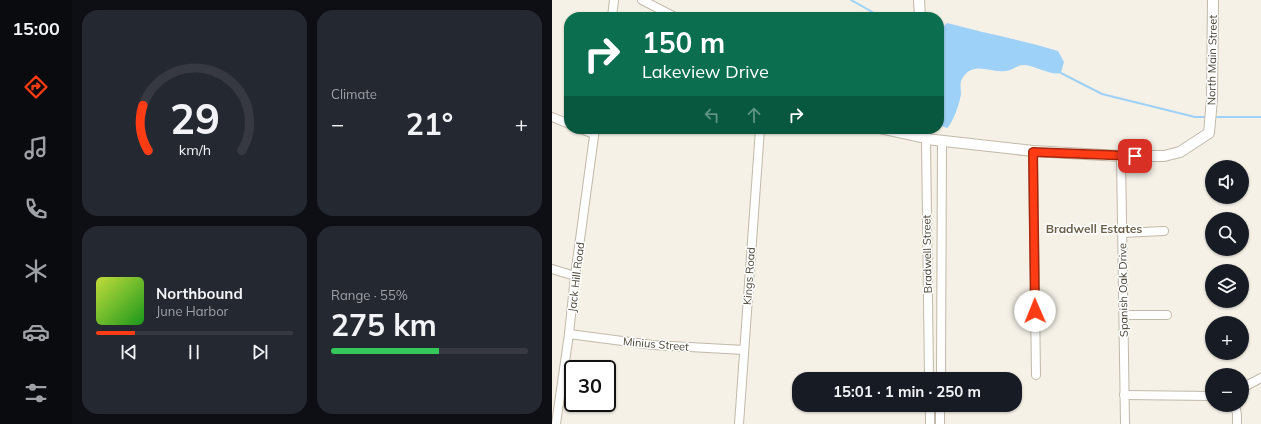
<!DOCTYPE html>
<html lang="en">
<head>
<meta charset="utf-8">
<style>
  :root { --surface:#171b24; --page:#242831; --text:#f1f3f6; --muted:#9ea1a6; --line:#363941; --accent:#ff3c14 }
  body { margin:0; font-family:Mulish,sans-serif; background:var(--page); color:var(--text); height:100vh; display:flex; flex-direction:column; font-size:15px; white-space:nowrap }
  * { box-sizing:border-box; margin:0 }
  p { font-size:13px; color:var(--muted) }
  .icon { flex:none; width:22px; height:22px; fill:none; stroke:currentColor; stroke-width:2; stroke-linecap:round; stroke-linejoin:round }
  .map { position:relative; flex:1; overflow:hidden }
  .side { display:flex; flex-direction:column; gap:10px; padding:10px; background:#0d0f14; width:480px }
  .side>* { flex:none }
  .top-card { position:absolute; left:12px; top:12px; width:380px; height:122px; border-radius:16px; box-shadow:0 1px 3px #0004; background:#0b6e4f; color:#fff; overflow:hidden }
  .buttons { position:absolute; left:653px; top:160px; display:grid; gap:8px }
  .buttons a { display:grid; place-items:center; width:44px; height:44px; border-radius:50%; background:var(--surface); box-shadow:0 1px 3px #0004; font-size:20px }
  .speed { position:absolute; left:12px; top:360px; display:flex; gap:8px; font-size:20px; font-weight:700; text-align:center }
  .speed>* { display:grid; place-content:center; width:52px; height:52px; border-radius:50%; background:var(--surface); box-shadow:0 1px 3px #0004; line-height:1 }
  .speed .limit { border:2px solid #111; border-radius:6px; background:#fff; color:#111 }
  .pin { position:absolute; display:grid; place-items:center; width:34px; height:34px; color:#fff; margin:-17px; border-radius:8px; box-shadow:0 2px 6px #0006 }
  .me { position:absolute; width:44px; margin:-22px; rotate:359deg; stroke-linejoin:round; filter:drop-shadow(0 0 3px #0008) }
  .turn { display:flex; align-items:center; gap:14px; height:84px; padding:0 12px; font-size:18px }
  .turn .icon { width:52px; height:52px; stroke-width:2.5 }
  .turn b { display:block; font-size:28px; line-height:34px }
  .lanes { display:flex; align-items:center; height:38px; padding:0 12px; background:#0003; justify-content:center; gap:20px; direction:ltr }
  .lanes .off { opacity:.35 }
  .big { font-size:30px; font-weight:700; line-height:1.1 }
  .side .tile { flex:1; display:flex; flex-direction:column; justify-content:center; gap:6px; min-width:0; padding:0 14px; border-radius:16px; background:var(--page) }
  .side .dial { align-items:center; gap:0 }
  .dial svg { height:104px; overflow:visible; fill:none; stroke:var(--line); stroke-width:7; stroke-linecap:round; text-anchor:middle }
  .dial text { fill:var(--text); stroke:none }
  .song { display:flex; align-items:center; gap:12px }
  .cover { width:48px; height:48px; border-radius:6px; background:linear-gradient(135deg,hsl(70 70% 55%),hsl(120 70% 35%)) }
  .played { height:4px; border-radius:2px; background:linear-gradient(90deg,var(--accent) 20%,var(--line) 20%) }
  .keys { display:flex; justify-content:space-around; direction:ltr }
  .heat { display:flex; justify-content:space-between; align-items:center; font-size:22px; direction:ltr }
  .charge { height:6px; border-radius:3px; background:linear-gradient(90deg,#34c759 55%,var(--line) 0) }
  .side .tiles { flex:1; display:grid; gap:10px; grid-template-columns:repeat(2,1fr) }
  .trip { position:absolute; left:240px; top:372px; width:230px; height:40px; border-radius:16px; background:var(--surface); box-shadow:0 1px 3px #0004; font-weight:700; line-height:40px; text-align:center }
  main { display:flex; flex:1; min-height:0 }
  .tab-bar { display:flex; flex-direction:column; width:72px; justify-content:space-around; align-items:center; background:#090b0e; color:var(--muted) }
  .tab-bar .icon { width:28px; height:28px }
  .tab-bar .active { color:var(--accent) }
  .tab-bar b { font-size:18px; color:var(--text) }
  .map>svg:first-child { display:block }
  .water { fill:#9ed1f8 }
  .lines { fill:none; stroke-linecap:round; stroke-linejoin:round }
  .stream { stroke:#9ed1f8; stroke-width:2 }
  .minor-casing { stroke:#c2b9a9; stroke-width:10 }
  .tertiary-casing { stroke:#c2b9a9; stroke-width:12 }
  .minor { stroke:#fff; stroke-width:8 }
  .tertiary { stroke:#fff; stroke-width:10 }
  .route-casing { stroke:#a6270d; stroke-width:10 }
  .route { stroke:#ff3c14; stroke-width:7 }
  .labels { text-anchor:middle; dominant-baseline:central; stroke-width:3; stroke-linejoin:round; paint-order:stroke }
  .street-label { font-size:11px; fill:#494235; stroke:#fff }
  .neighbourhood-label { font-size:12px; font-weight:bold; fill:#6d604b; stroke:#fff }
</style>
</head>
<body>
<main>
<nav class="tab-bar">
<b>15:00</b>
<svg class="icon active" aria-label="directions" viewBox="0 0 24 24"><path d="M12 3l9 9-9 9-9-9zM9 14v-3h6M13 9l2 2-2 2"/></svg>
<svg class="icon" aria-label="music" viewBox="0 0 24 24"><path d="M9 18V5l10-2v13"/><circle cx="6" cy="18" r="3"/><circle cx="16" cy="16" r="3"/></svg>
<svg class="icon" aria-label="phone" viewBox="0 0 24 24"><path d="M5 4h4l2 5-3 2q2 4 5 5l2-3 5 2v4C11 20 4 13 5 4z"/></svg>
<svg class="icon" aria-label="climate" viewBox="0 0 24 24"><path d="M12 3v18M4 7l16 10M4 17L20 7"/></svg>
<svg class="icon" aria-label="car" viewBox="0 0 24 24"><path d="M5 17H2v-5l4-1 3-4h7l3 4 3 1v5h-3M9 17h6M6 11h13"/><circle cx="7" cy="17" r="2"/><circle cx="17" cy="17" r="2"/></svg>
<svg class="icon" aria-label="filters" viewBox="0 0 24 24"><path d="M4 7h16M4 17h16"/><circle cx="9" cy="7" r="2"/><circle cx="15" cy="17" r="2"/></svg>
</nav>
<section class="side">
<div class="tiles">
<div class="tile dial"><svg viewBox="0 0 100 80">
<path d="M14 69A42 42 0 1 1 86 69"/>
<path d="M14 69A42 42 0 0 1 10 34" stroke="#ff3c14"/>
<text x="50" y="56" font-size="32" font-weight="700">29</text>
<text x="50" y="72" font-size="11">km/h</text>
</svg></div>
<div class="tile"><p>Climate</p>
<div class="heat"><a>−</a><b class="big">21°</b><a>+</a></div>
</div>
<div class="tile">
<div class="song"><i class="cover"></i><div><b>Northbound</b><p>June Harbor</p></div></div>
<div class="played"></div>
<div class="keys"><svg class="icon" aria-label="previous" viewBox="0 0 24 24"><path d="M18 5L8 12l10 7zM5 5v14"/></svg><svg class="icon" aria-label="pause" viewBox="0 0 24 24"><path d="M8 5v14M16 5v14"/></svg><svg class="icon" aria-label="next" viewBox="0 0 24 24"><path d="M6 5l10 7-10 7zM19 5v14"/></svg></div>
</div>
<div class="tile"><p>Range · 55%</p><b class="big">275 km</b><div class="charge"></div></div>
</div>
</section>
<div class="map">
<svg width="709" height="424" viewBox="0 0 709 424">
  <rect width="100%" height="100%" fill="#f5f1e7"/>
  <!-- water -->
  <path class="water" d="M 395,23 C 432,33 469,40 506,51 L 512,62 L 509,73 C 498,76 481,64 470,65 C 464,66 459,71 453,71 C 437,73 423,61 411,77 C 407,83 409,88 409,94 C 408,102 401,123 395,128 L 390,126 C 383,112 390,98 389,83 C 389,66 388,48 388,30 Z"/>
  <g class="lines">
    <!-- stream -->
    <g class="stream">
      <path d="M 299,0 L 329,17"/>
      <path d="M 509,73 L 550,94 L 643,117 L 652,117"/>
      <path d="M 665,117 L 709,117"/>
    </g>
    <!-- minor casing -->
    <g class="minor-casing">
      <g id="minor">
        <path d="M 90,0 L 123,17"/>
        <path d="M 60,17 L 62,0"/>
        <path d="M 0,117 L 17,124"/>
        <path d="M 29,129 L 42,134"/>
        <path d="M 328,129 L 374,139 L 377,379"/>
        <path d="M 481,151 L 484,375"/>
        <path d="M 569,156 L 573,424"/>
        <path d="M 570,233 L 612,231"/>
        <path d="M 0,269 L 23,276"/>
        <path d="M 572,315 L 615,315"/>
        <path d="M 17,334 L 101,345 L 192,350"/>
        <path d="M 389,379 L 390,140"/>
        <path d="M 690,388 L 709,378"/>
        <path d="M 572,395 L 660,396"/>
        <path d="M 378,405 L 378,424"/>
        <path d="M 683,405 L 685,414 L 685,424"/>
        <path d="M 4,424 L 17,334 L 23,276 L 43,129"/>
        <path d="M 187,424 L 208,129"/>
        <path d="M 388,424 L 388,405"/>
      </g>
    </g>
    <!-- tertiary casing -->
    <g class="tertiary-casing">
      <g id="tertiary">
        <path d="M 367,0 L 368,17"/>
        <path d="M 373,129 L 374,139 L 481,151 L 569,156 L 612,156 L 628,152 L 657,133 L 660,99 L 661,0"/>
      </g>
    </g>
    <!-- minor -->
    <use href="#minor" class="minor"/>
    <!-- tertiary -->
    <use href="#tertiary" class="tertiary"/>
  </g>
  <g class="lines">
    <!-- route casing -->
    <g class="route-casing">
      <path id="route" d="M 483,311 L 481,152 L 583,156"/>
    </g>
    <!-- route -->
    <use href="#route" class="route"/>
  </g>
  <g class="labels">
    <!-- street labels -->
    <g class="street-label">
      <text transform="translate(660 60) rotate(-89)">North Main Street</text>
      <text transform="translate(375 254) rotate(-91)">Bradwell Street</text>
      <text transform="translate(197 276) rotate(-86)">Kings Road</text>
      <text transform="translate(24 277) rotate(-83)">Jack Hill Road</text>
      <text transform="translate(571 290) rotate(-91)">Spanish Oak Drive</text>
      <text transform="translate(104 344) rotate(5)">Minius Street</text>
    </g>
    <!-- neighbourhood labels -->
    <g class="neighbourhood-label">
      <text x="542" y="228">Bradwell Estates</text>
    </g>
  </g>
</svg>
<div class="buttons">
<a><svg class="icon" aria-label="sound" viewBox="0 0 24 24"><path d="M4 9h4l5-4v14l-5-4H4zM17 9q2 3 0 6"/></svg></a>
<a><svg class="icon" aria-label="search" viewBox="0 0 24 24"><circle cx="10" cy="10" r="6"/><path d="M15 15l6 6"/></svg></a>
<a><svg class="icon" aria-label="layers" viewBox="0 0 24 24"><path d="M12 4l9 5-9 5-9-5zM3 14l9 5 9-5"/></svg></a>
<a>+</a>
<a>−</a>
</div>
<div class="speed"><div class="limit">30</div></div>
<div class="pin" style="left:583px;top:156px;background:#d93025"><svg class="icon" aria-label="arrive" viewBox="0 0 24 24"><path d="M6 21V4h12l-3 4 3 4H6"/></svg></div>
<svg class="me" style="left:483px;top:311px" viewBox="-20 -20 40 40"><circle r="19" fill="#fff"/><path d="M0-13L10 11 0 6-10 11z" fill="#ff3c14"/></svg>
<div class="trip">15:01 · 1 min · 250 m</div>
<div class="top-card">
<div class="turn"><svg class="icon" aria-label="right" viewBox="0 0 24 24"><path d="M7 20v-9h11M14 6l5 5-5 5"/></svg><div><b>150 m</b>Lakeview Drive</div></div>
<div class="lanes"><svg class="icon off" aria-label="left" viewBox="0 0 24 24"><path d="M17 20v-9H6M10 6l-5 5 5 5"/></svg><svg class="icon off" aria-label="ahead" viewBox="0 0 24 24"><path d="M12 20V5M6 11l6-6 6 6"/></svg><svg class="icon" aria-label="right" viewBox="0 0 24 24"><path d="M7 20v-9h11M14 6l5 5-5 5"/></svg></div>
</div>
</div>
</main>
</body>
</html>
